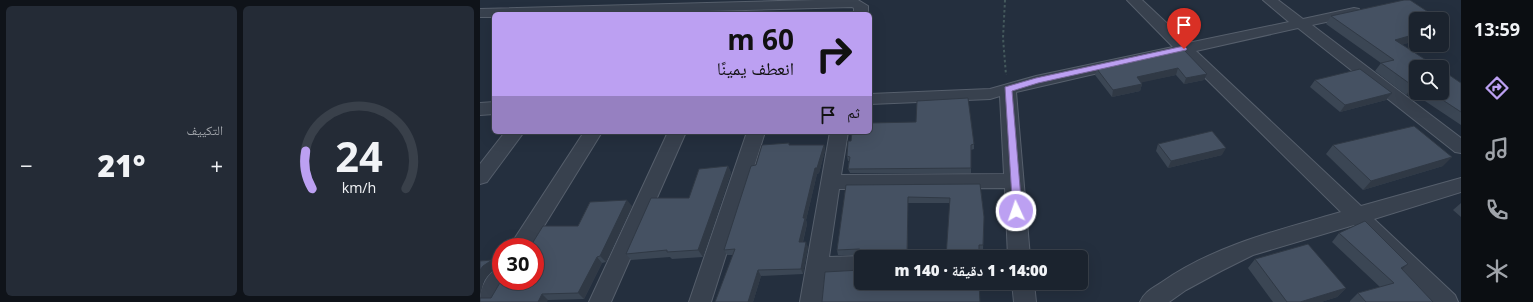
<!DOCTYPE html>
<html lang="ar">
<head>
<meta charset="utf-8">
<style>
  :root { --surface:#1b232e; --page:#242b36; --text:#f1f3f6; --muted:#a0a4aa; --line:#39404a; --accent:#bca0f2 }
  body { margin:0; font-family:"Open Sans","Noto Naskh Arabic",sans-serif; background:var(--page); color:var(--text); direction:rtl; height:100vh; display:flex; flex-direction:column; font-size:15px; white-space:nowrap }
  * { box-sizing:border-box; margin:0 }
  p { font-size:13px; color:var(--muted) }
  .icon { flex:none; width:22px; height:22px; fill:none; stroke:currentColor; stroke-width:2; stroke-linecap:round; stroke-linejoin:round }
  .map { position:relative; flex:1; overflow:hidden; direction:ltr }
  .drawer { display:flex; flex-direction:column; gap:6px; padding:6px; background:#0f1319; width:480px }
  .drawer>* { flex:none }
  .guide { position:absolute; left:12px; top:12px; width:380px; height:122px; border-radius:6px; box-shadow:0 4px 16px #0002,0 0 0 1px var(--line); direction:rtl; background:#bca0f2; color:#111; overflow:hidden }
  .buttons { position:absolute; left:929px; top:12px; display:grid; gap:8px }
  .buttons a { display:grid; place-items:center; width:40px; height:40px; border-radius:6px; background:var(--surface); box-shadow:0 4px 16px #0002,0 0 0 1px var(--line); font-size:20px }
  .speed { position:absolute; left:12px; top:238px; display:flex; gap:8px; font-size:20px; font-weight:700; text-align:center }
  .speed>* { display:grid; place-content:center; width:52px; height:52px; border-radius:50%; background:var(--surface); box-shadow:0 4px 16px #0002,0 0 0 1px var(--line); line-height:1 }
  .speed .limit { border:6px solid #d22; background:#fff; color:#111 }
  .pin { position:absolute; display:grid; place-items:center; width:34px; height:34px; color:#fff; margin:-41px -17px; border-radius:50% 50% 50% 0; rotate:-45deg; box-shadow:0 0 4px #0007 }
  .pin .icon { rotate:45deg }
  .me { position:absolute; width:44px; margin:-22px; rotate:357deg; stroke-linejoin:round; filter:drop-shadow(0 0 3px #0008) }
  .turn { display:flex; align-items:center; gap:14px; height:84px; padding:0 12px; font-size:18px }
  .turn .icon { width:52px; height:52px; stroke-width:2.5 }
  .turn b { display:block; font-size:28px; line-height:34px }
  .then { display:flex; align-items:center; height:38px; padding:0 12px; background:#0003; gap:8px; font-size:15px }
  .big { font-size:30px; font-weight:800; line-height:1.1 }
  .drawer .widget { flex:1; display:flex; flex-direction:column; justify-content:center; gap:6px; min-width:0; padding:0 14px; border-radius:6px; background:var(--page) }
  .drawer .dial { align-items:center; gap:0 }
  .dial svg { height:104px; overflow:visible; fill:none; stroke:var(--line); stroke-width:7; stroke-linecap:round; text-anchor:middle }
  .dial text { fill:var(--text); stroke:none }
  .heat { display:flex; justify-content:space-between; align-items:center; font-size:22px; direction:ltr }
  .drawer .tiles { flex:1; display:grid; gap:6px; grid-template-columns:repeat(2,1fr) }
  .trip { position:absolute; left:374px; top:250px; width:234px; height:40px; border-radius:6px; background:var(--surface); box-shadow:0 4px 16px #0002,0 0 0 1px var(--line); font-weight:800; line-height:40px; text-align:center; direction:rtl }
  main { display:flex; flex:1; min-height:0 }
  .dock { display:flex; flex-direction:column; width:72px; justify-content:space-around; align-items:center; background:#0b0e12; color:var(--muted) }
  .dock .icon { width:28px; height:28px }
  .dock .selected { color:var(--accent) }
  .dock b { font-size:18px; color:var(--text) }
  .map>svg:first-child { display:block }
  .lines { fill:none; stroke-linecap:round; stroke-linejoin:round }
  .minor-casing { stroke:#565f6c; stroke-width:2 }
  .path { stroke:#44595c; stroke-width:2; stroke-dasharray:2.5 2.5; stroke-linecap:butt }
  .minor { fill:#38414e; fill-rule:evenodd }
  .wall { fill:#3b4654 }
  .shaded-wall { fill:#303945 }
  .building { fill:#455162; stroke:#303945 }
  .route { fill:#bca0f2; stroke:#7a689d }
</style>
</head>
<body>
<main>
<nav class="dock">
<b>13:59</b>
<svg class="icon selected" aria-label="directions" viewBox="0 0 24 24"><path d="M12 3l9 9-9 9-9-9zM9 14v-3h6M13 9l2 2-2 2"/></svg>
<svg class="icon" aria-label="music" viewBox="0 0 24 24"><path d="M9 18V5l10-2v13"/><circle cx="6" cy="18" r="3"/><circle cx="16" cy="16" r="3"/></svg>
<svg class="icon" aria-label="phone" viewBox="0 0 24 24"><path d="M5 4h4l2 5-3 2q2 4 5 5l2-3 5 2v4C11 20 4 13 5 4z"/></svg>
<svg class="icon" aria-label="climate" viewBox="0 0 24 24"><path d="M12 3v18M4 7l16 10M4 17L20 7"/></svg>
</nav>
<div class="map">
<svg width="981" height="302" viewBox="0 0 981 302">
  <rect width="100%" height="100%" fill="#242f3e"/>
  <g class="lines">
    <!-- minor casing -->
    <g class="minor-casing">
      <g id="minor">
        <path d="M 336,0 L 378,0 L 388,6 L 388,14 L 374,14 L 374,8 L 372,7 L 115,14 L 14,14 L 14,17 L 0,17 L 0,9 Z"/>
        <path d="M 647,0 L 662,0 L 708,43 L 809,22 L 783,0 L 798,0 L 823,19 L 874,8 L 879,9 L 881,12 L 879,15 L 832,25 L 981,138 L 981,153 L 975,152 L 818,28 L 716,51 L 881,206 L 981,178 L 981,192 L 894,219 L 975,295 L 978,302 L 951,302 L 874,225 L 773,255 L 741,271 L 706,290 L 689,302 L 660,302 C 664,292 673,288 682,282 C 735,245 799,230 861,212 L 701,54 L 536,92 L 550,257 L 528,257 L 525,188 L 359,189 L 349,257 L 381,256 L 385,257 L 381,257 L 381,274 L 346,276 L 342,302 L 320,302 L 350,132 L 368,132 L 361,175 L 524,174 L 520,96 L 510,99 L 390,104 L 390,94 L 510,89 L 556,76 L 693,47 Z"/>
        <path d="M 14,102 L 14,114 L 0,115 L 0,103 Z"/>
        <path d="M 25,132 L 44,132 L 7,182 L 0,184 L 0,164 Z"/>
        <path d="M 104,132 L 122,132 L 51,247 L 29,247 Z"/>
        <path d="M 188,132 L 206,132 L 131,302 L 109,302 Z"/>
        <path d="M 267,132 L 285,132 L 231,302 L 209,302 Z"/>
        <path d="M 21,267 L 21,281 L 30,281 L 29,284 L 18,302 L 0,302 C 0,288 7,272 21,267 Z"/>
        <path d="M 532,283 L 554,283 L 556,302 L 534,302 Z"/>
      </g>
    </g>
    <!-- path -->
    <path class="path" d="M 525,0 L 523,38 L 526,75"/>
    <!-- minor -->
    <use href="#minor" class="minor"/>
  </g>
  <!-- wall -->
  <g class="wall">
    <path d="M 851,16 L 936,19 L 936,41 L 923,44 L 936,67 L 936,93 L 962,93 L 981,83 L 981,125 L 933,93 L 926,95 L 895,71 L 901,63 L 846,24 Z"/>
    <path d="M 704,50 L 727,74 L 724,80 L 704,84 L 696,75 L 661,82 L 662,84 L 660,91 L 632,97 L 615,75 L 617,69 Z"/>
    <path d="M 835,80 L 912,93 L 906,100 L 860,112 L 830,87 Z"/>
    <path d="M 371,141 L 494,144 L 494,149 L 491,150 L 491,173 L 370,173 L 368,169 L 369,161 L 368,161 L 367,156 Z"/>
    <path d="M 678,144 L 742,155 L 688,168 L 676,151 Z"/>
    <path d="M 310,145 L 344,145 L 345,151 L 339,173 L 337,174 L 326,220 L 327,224 L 323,242 L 328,247 L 323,274 L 281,276 L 273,302 L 235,302 L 253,255 L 247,255 L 244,250 L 276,165 Z"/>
    <path d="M 853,145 L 963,166 L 883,190 L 846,154 Z"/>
    <path d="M 248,166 L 251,173 L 223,257 L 192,259 L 190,257 L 151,260 L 146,254 L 209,198 Z"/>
    <path d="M 500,184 L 504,217 L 503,251 L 499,251 L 469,203 L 428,203 L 428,257 L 381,257 L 381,270 L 381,255 L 358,255 L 357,250 L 366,185 Z"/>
    <path d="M 981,203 L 981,217 L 973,210 Z"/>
    <path d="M 152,206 L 126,262 L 122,263 L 104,299 L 68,300 L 11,298 Z"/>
    <path d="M 859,233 L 928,264 L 922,269 L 953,302 L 870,302 L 870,301 L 878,293 L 900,287 L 852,242 Z"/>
    <path d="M 775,259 L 866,288 L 857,297 L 841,302 L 793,302 L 768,268 Z"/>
    <path d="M 12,260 L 15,263 L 21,260 L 21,278 L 15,274 L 15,269 L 11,272 L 4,280 L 0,261 Z"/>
  </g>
  <!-- shaded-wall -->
  <g class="shaded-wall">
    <path d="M 970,26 L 963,34 L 962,34 L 962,28 Z"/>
    <path d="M 936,34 L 936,41 L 910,48 L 915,40 Z"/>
    <path d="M 698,68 L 696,75 L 655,84 L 657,77 Z"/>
    <path d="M 727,74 L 724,80 L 704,84 L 706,78 Z"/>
    <path d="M 662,84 L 660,91 L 632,97 L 633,90 Z"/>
    <path d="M 933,86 L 936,86 L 936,89 L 933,93 L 926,95 Z"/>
    <path d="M 912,93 L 906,100 L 860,112 L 865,105 Z"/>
    <path d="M 344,145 L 345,151 L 339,173 L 337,174 L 326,220 L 327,224 L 321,248 L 319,242 L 323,218 L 335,168 Z"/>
    <path d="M 746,148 L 742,155 L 688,168 L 691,161 Z"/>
    <path d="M 972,157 L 963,166 L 883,190 L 891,181 Z"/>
    <path d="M 248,166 L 251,173 L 223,257 L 218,250 Z"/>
    <path d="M 428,197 L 428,257 L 427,257 Z"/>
    <path d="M 147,200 L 152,206 L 126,262 L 120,256 Z"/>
    <path d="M 326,242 L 328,247 L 323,274 L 321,269 Z"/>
    <path d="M 117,257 L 122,263 L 104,299 L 98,293 Z"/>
    <path d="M 12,260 L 19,266 L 11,272 L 4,280 L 0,296 L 0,270 L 3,266 Z"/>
    <path d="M 928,264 L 919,272 L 921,268 Z"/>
    <path d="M 278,270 L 281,276 L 273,302 L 268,302 Z"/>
    <path d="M 866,288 L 857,297 L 841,302 L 820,302 Z"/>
    <path d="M 62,294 L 68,300 L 67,302 L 58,302 Z"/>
  </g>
  <!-- building -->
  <g class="building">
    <path d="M 924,0 L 930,0 L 959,19 L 936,19 L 936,34 L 915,40 L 957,67 L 936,67 L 936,86 L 933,86 L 901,63 L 914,60 L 851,16 Z"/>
    <path d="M 962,21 L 970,26 L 962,28 Z"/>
    <path d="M 704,50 L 727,74 L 706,78 L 698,68 L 657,77 L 662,84 L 633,90 L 617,69 Z"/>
    <path d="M 880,69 L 912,93 L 865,105 L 835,80 Z"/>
    <path d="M 962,70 L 981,83 L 981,112 L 952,93 L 962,93 Z"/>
    <path d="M 488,98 L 494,144 L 491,145 L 491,168 L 368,169 L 370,157 L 367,156 L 368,141 L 371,141 L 372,132 L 390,132 L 390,123 L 436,122 L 437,101 Z"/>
    <path d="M 934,126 L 972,157 L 891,181 L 853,145 Z"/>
    <path d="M 732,131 L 746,148 L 691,161 L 678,144 Z"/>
    <path d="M 309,143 L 309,145 L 344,145 L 337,168 L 335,168 L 323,218 L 325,218 L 319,242 L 326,242 L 321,269 L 278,270 L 268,302 L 235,302 L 255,249 L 244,250 L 271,166 L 276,165 L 282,145 Z"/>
    <path d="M 248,166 L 218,250 L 187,252 L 187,250 L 146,254 L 171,198 L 209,198 L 219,169 Z"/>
    <path d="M 500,184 L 504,217 L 503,245 L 499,245 L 499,257 L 466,257 L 470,198 L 428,197 L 427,257 L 381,257 L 381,283 L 499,283 L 500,302 L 342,302 L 345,272 L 381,270 L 381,253 L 385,253 L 385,251 L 379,249 L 357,250 L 366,185 Z"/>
    <path d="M 147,200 L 120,256 L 117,257 L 98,293 L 62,294 L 58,302 L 0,302 L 0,298 L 11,298 L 21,281 L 55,281 L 55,247 L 50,247 L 63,226 L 98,226 L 110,202 Z"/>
    <path d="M 885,221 L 928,264 L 921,268 L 953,302 L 886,302 L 878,293 L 914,283 L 859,233 Z"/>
    <path d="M 828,244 L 866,288 L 820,302 L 807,302 L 775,259 Z"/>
    <path d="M 12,260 L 3,266 L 0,270 L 0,261 Z"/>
    <rect x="15" y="260" width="6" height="14"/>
  </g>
  <!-- route -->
  <path class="route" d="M 704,46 L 707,49 L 706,50 L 558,83 L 532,91 L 542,211 L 540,214 L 533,214 L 525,87 L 556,78 Z"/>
</svg>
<div class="buttons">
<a><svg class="icon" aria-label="sound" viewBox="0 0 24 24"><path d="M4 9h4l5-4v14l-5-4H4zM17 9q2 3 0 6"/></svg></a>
<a><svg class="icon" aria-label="search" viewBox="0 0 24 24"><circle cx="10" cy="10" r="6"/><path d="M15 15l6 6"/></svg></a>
</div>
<div class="speed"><div class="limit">30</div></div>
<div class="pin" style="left:704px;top:49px;background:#d93025"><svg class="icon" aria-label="arrive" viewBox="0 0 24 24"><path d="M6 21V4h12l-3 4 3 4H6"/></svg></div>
<svg class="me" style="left:536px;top:211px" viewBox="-20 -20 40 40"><circle r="17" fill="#bca0f2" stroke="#fff" stroke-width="3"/><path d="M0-11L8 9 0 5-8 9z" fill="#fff"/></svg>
<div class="trip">14:00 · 1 دقيقة · 140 m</div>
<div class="guide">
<div class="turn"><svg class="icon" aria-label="right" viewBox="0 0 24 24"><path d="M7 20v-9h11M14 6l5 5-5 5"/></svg><div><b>60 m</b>انعطف يمينًا</div></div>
<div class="then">ثم<svg class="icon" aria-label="arrive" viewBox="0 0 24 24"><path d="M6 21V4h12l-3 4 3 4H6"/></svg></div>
</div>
</div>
<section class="drawer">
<div class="tiles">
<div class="widget dial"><svg viewBox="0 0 100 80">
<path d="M14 69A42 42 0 1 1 86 69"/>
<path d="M14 69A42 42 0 0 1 9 40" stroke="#bca0f2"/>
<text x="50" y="56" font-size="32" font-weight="700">24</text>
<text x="50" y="72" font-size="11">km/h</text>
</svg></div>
<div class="widget"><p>التكييف</p>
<div class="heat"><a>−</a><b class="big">21°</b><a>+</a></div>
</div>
</div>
</section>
</main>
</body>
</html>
